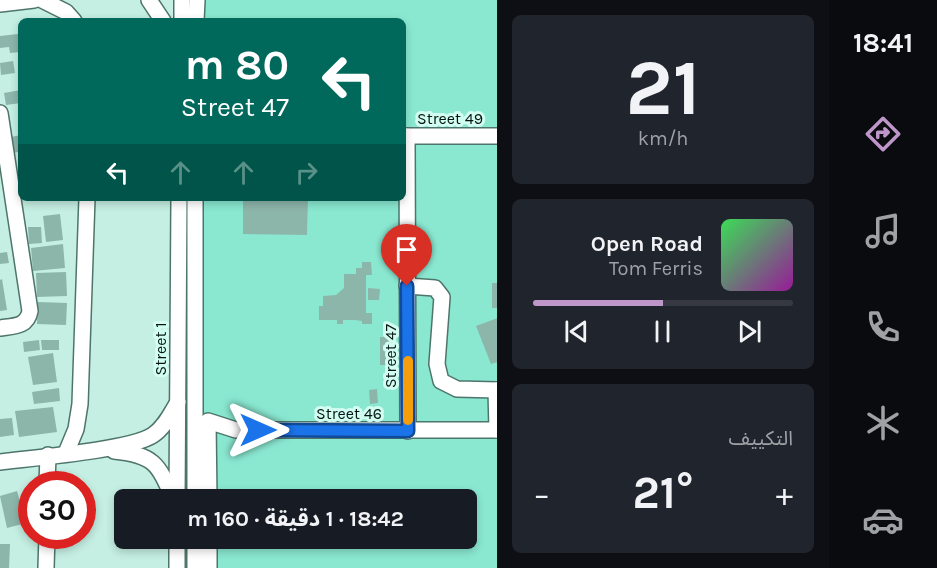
<!DOCTYPE html>
<html lang="ar">
<head>
<meta charset="utf-8">
<style>
  :root { --surface:#171b24; --page:#20242c; --text:#f1f3f6; --muted:#9ea1a6; --line:#363941; --accent:#bf96c9 }
  body { margin:0; font-family:Karla,"Noto Sans Arabic",sans-serif; background:var(--page); color:var(--text); direction:rtl; height:100vh; display:flex; flex-direction:column; font-size:22px; white-space:nowrap }
  * { box-sizing:border-box; margin:0 }
  p { font-size:20px; color:var(--muted) }
  .icon { flex:none; width:33px; height:33px; fill:none; stroke:currentColor; stroke-width:2; stroke-linecap:round; stroke-linejoin:round }
  .map { position:relative; flex:1; overflow:hidden; direction:ltr }
  .sheet { display:flex; flex-direction:column; gap:15px; padding:15px; background:#0d0f14; width:332px }
  .sheet>* { flex:none }
  .guide { position:absolute; left:18px; top:18px; width:388px; height:183px; border-radius:9px; box-shadow:0 3px 9px #0003; direction:rtl; background:#00695c; color:#fff; overflow:hidden }
  .speed { position:absolute; left:18px; top:471px; display:flex; gap:12px; font-size:30px; font-weight:700; text-align:center }
  .speed>* { display:grid; place-content:center; width:78px; height:78px; border-radius:50%; background:var(--surface); box-shadow:0 3px 9px #0003; line-height:1 }
  .speed .limit { border:9px solid #d22; background:#fff; color:#111 }
  .pin { position:absolute; display:grid; place-items:center; width:51px; height:51px; color:#fff; margin:-62px -26px; border-radius:50% 50% 50% 0; rotate:-45deg; box-shadow:0 0 6px #0007 }
  .pin .icon { rotate:45deg }
  .me { position:absolute; width:66px; margin:-33px; rotate:90deg; stroke-linejoin:round; filter:drop-shadow(0 0 4px #0008) }
  .turn { display:flex; align-items:center; gap:21px; height:126px; padding:0 18px; font-size:27px }
  .turn .icon { width:78px; height:78px; stroke-width:2.5 }
  .turn b { display:block; font-size:42px; line-height:51px }
  .lanes { display:flex; align-items:center; height:57px; padding:0 18px; background:#0003; justify-content:center; gap:30px; direction:ltr }
  .lanes .off { opacity:.35 }
  .big { font-size:45px; font-weight:700; line-height:1.1 }
  .sheet .tile { flex:1; display:flex; flex-direction:column; justify-content:center; gap:9px; min-width:0; padding:0 21px; border-radius:9px; background:var(--page) }
  .sheet .dial { align-items:center; gap:0 }
  .dial b { font-size:78px; line-height:1 }
  .song { display:flex; align-items:center; gap:18px }
  .cover { width:72px; height:72px; border-radius:9px; background:linear-gradient(135deg,hsl(130 70% 55%),hsl(300 70% 35%)) }
  .played { height:6px; border-radius:3px; background:linear-gradient(90deg,var(--accent) 50%,var(--line) 50%) }
  .keys { display:flex; justify-content:space-around; direction:ltr }
  .heat { display:flex; justify-content:space-between; align-items:center; font-size:33px; direction:ltr }
  .trip { position:absolute; left:114px; top:489px; width:363px; height:60px; border-radius:9px; background:var(--surface); box-shadow:0 3px 9px #0003; font-weight:700; line-height:60px; text-align:center; direction:rtl }
  main { display:flex; flex:1; min-height:0 }
  .menu { display:flex; flex-direction:column; width:108px; justify-content:space-around; align-items:center; background:#090b0e; color:var(--muted) }
  .menu .icon { width:42px; height:42px }
  .menu .active { color:var(--accent) }
  .menu b { font-size:27px; color:var(--text) }
  .map>svg:first-child { display:block }
  .green { fill:#8ae8d1 }
  .building { fill:#8db6ab }
  .lines { fill:none; stroke-linecap:round; stroke-linejoin:round }
  .minor-casing { stroke:#4e756b; stroke-width:18 }
  .minor { stroke:#fff; stroke-width:15 }
  .route-casing { stroke:#114b97; stroke-width:15 }
  .route { stroke:#1a73e8; stroke-width:10 }
  .slow { stroke:#f59e0b; stroke-width:10 }
  .labels { text-anchor:middle; dominant-baseline:central; stroke-width:6; stroke-linejoin:round; paint-order:stroke }
  .street-label { font-size:16px; fill:#061511; stroke:#d2fdf1 }
</style>
</head>
<body>
<main>
<nav class="menu">
<b>18:41</b>
<svg class="icon active" aria-label="directions" viewBox="0 0 24 24"><path d="M12 3l9 9-9 9-9-9zM9 14v-3h6M13 9l2 2-2 2"/></svg>
<svg class="icon" aria-label="music" viewBox="0 0 24 24"><path d="M9 18V5l10-2v13"/><circle cx="6" cy="18" r="3"/><circle cx="16" cy="16" r="3"/></svg>
<svg class="icon" aria-label="phone" viewBox="0 0 24 24"><path d="M5 4h4l2 5-3 2q2 4 5 5l2-3 5 2v4C11 20 4 13 5 4z"/></svg>
<svg class="icon" aria-label="climate" viewBox="0 0 24 24"><path d="M12 3v18M4 7l16 10M4 17L20 7"/></svg>
<svg class="icon" aria-label="car" viewBox="0 0 24 24"><path d="M5 17H2v-5l4-1 3-4h7l3 4 3 1v5h-3M9 17h6M6 11h13"/><circle cx="7" cy="17" r="2"/><circle cx="17" cy="17" r="2"/></svg>
</nav>
<section class="sheet">
<div class="tile dial"><b>21</b><p>km/h</p></div>
<div class="tile">
<div class="song"><i class="cover"></i><div><b>Open Road</b><p>Tom Ferris</p></div></div>
<div class="played"></div>
<div class="keys"><svg class="icon" aria-label="previous" viewBox="0 0 24 24"><path d="M18 5L8 12l10 7zM5 5v14"/></svg><svg class="icon" aria-label="pause" viewBox="0 0 24 24"><path d="M8 5v14M16 5v14"/></svg><svg class="icon" aria-label="next" viewBox="0 0 24 24"><path d="M6 5l10 7-10 7zM19 5v14"/></svg></div>
</div>
<div class="tile"><p>التكييف</p>
<div class="heat"><a>−</a><b class="big">21°</b><a>+</a></div>
</div>
</section>
<div class="map">
<svg width="498" height="568" viewBox="0 0 498 568">
  <rect width="100%" height="100%" fill="#c5efe3"/>
  <!-- green -->
  <path class="green" d="M 187,0 L 497,0 L 497,568 L 184,568 L 184,539 L 466,538 L 466,500 L 184,499 L 186,198 L 404,198 L 404,21 L 187,21 Z"/>
  <!-- building -->
  <g class="building">
    <path d="M 18,34 L 20,52 L 10,53 L 9,47 L 0,48 L 0,36 Z"/>
    <path d="M 13,61 L 15,73 L 1,75 L 0,63 Z"/>
    <path d="M 21,90 L 21,103 L 6,105 L 4,93 Z"/>
    <path d="M 21,135 L 21,151 L 14,153 L 11,137 Z"/>
    <path d="M 243,198 L 308,198 L 307,235 L 243,234 Z"/>
    <path d="M 60,214 L 63,240 L 46,242 L 43,216 Z"/>
    <path d="M 28,227 L 41,227 L 42,243 L 29,244 Z"/>
    <path d="M 63,244 L 65,268 L 33,271 L 31,248 Z"/>
    <path d="M 7,252 L 9,263 L 0,264 L 0,253 Z"/>
    <path d="M 362,262 L 371,262 L 372,275 L 366,275 L 366,313 L 372,313 L 372,324 L 362,324 L 362,321 L 355,320 L 343,320 L 343,324 L 337,324 L 337,320 L 319,320 L 319,306 L 323,306 L 323,296 L 336,295 L 344,288 L 344,274 L 356,274 L 356,268 L 362,268 Z"/>
    <path d="M 66,272 L 67,296 L 37,297 L 36,273 Z"/>
    <path d="M 2,279 L 7,310 L 0,311 L 0,280 Z"/>
    <rect x="492" y="283" width="6" height="25"/>
    <path d="M 368,288 L 380,289 L 379,300 L 368,300 Z"/>
    <path d="M 38,302 L 67,303 L 66,325 L 37,324 Z"/>
    <path d="M 498,318 L 498,362 L 491,364 L 476,326 Z"/>
    <rect x="380" y="337" width="9" height="28"/>
    <path d="M 39,340 L 40,350 L 24,352 L 23,342 Z"/>
    <path d="M 41,340 L 59,340 L 59,350 L 42,350 Z"/>
    <path d="M 53,353 L 57,382 L 33,385 L 28,357 Z"/>
    <path d="M 59,388 L 60,401 L 34,404 L 32,392 Z"/>
    <path d="M 377,389 L 378,403 L 370,404 L 369,390 Z"/>
    <path d="M 53,407 L 57,432 L 19,437 L 15,411 Z"/>
    <path d="M 12,418 L 14,435 L 0,437 L 0,419 Z"/>
    <path d="M 17,491 L 26,523 L 7,528 L 0,496 Z"/>
    <path d="M 0,544 L 10,544 L 9,568 L 0,568 Z"/>
  </g>
  <g class="lines">
    <!-- minor casing -->
    <g class="minor-casing">
      <g id="minor">
        <path d="M 42,0 L 66,12 L 74,21"/>
        <path d="M 149,0 L 163,21"/>
        <path d="M 0,4 L 34,0"/>
        <path d="M 182,21 L 182,0"/>
        <path d="M 196,21 L 197,0"/>
        <path d="M 0,113 L 30,311 C 27,327 14,326 0,328"/>
        <path d="M 404,136 L 498,136"/>
        <path d="M 407,136 L 408,431"/>
        <path d="M 407,286 L 435,288 L 442,297 L 437,364 L 441,381 L 457,389 L 498,390"/>
        <path d="M 496,390 L 497,430"/>
        <path d="M 114,451 C 155,455 158,464 174,500"/>
        <path d="M 66,453 L 76,429 L 80,404 L 87,198"/>
        <path d="M 0,462 C 32,458 131,450 153,435 C 165,427 171,413 178,402"/>
        <path d="M 47,484 L 48,455"/>
        <path d="M 177,500 L 179,198"/>
        <path d="M 195,500 L 195,198"/>
        <path d="M 209,500 L 208,421 L 236,430 L 498,430"/>
        <path d="M 46,568 L 47,536"/>
        <path d="M 177,568 L 177,538"/>
        <path d="M 195,568 L 195,538"/>
        <path d="M 209,568 L 209,538"/>
      </g>
    </g>
    <!-- minor -->
    <use href="#minor" class="minor"/>
  </g>
  <g class="lines">
    <!-- route casing -->
    <g class="route-casing">
      <path id="route" d="M 258,430 L 408,431 L 407,286"/>
    </g>
    <!-- route -->
    <use href="#route" class="route"/>
    <!-- slow -->
    <path class="slow" d="M 408,361 L 408,420"/>
  </g>
  <g class="labels">
    <!-- street labels -->
    <g class="street-label">
      <text x="450" y="118">Street 49</text>
      <text transform="translate(160 349) rotate(-90)">Street 1</text>
      <text transform="translate(390 356) rotate(-90)">Street 47</text>
      <text x="349" y="413">Street 46</text>
    </g>
  </g>
</svg>
<div class="speed"><div class="limit">30</div></div>
<div class="pin" style="left:407px;top:286px;background:#d93025"><svg class="icon" aria-label="arrive" viewBox="0 0 24 24"><path d="M6 21V4h12l-3 4 3 4H6"/></svg></div>
<svg class="me" style="left:258px;top:430px" viewBox="-20 -20 40 40"><path d="M0-17L14 15 0 8-14 15z" fill="#1a73e8" stroke="#fff" stroke-width="4"/></svg>
<div class="trip">18:42 · 1 دقيقة · 160 m</div>
<div class="guide">
<div class="turn"><svg class="icon" aria-label="left" viewBox="0 0 24 24"><path d="M17 20v-9H6M10 6l-5 5 5 5"/></svg><div><b>80 m</b>Street 47</div></div>
<div class="lanes"><svg class="icon" aria-label="left" viewBox="0 0 24 24"><path d="M17 20v-9H6M10 6l-5 5 5 5"/></svg><svg class="icon off" aria-label="ahead" viewBox="0 0 24 24"><path d="M12 20V5M6 11l6-6 6 6"/></svg><svg class="icon off" aria-label="ahead" viewBox="0 0 24 24"><path d="M12 20V5M6 11l6-6 6 6"/></svg><svg class="icon off" aria-label="right" viewBox="0 0 24 24"><path d="M7 20v-9h11M14 6l5 5-5 5"/></svg></div>
</div>
</div>
</main>
</body>
</html>
